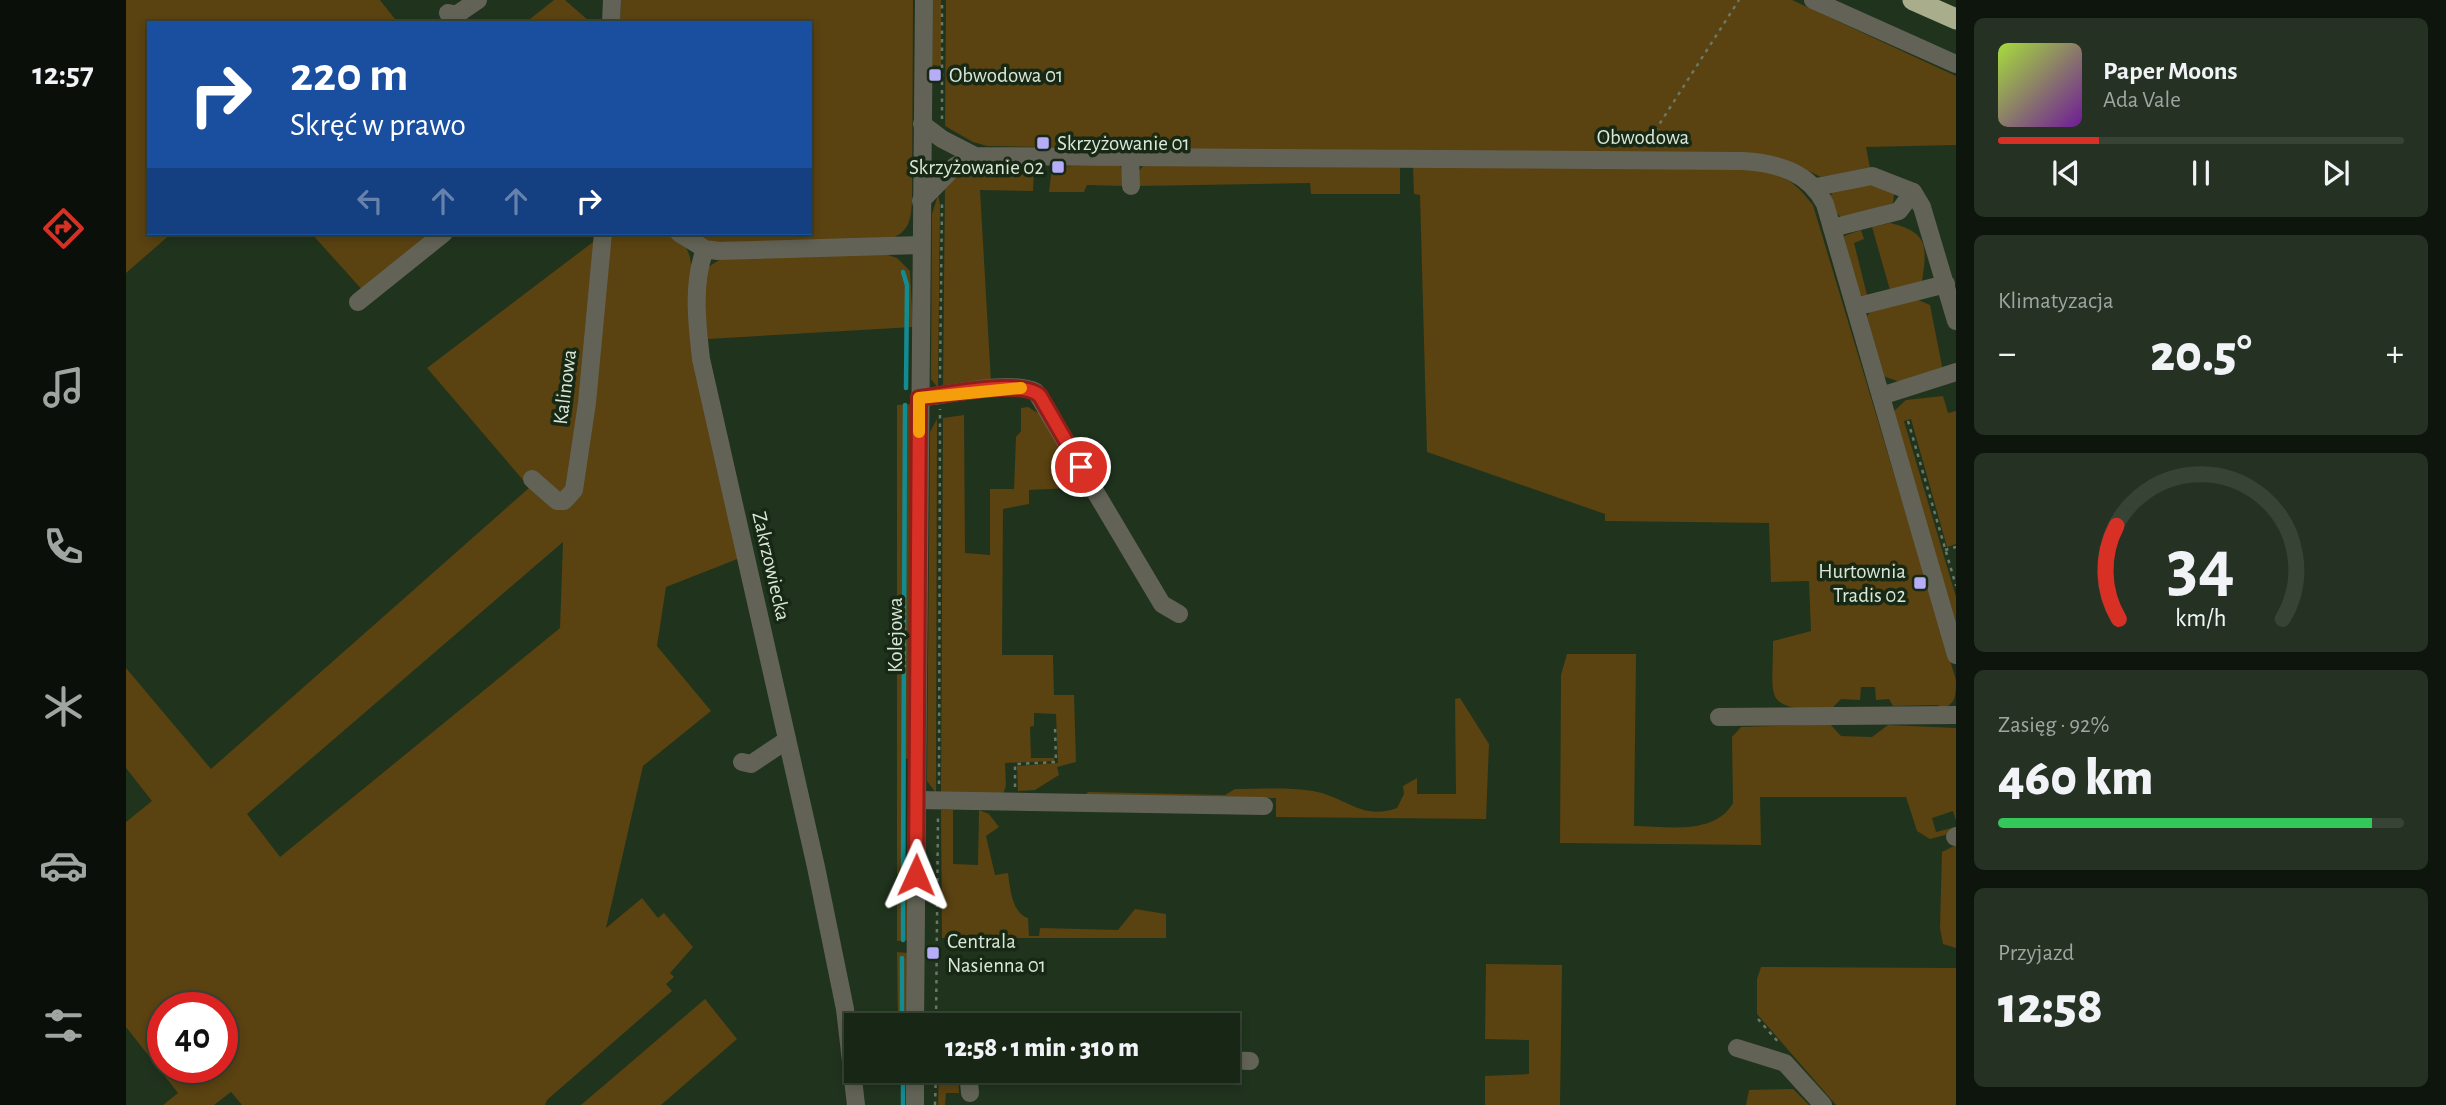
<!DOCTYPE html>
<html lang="pl">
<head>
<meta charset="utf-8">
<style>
  :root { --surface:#182616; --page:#253223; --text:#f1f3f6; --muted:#9fa5a1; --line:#364335; --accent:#d93025 }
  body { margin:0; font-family:"Alegreya Sans",sans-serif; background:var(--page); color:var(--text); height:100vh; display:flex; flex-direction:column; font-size:26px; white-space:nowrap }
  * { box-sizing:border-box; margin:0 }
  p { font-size:23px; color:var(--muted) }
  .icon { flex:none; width:38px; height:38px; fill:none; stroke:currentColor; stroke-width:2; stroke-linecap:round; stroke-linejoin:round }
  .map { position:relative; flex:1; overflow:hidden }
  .details { display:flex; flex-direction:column; gap:18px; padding:18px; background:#0d150c; width:490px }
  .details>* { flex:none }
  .hud { position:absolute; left:21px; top:21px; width:665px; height:214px; border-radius:0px; box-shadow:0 4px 10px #0003,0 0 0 2px var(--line); background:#1a4fa0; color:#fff; overflow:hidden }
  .speed { position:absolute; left:21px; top:992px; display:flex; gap:14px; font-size:35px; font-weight:700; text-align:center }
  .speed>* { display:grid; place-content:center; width:91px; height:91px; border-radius:50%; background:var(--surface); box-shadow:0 4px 10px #0003,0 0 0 2px var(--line); line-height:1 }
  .speed .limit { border:10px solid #d22; background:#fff; color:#111 }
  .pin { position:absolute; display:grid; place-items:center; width:60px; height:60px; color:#fff; margin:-30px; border:4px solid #fff; border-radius:50%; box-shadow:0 2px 7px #0007 }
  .me { position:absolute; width:77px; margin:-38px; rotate:1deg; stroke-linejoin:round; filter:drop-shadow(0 0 5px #0008) }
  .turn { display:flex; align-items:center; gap:24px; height:147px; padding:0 28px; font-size:32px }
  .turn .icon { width:91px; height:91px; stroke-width:2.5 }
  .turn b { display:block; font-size:49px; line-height:60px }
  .lanes { display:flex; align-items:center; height:66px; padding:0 28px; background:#0003; justify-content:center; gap:35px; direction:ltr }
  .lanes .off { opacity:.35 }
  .big { font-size:52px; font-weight:800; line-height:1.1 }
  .details .tile { flex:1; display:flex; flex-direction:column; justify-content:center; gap:10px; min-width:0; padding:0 24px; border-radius:10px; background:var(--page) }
  .details .dial { align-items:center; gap:0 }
  .dial svg { height:182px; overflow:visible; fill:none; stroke:var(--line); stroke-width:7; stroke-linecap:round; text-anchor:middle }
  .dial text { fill:var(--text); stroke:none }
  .song { display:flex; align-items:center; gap:21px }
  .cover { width:84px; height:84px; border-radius:10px; background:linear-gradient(135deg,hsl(80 70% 55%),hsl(280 70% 35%)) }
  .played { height:7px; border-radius:4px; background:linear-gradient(90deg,var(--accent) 25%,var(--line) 25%) }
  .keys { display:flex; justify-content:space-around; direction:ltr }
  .heat { display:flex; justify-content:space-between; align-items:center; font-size:38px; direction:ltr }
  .charge { height:10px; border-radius:5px; background:linear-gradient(90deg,#34c759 92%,var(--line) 0) }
  .trip { position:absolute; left:718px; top:1013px; width:396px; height:70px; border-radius:0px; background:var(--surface); box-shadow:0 4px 10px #0003,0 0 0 2px var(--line); font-weight:800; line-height:70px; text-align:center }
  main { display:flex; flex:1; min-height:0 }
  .tabs { display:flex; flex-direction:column; width:126px; justify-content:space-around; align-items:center; background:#0a0f09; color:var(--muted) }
  .tabs .icon { width:49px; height:49px }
  .tabs .current { color:var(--accent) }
  .tabs b { font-size:32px; color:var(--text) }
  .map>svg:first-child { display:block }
  .green { fill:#5a4211; fill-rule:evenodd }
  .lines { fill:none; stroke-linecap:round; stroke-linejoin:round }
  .stream { stroke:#128c92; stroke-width:4.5 }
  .path { stroke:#697966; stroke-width:2.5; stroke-dasharray:3.5 5; stroke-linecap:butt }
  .minor { stroke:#626356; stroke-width:18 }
  .highway { stroke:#aaad8c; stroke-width:21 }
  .route-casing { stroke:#8d1f18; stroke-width:18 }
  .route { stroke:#d93025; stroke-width:12 }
  .slow { stroke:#f59e0b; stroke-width:12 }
  .poi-dot { fill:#b6acf8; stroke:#172914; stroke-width:2.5 }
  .labels { text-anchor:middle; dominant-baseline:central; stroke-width:7; stroke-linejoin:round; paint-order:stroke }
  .poi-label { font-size:21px; fill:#dbe7d9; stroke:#172914; text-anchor:start }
  .street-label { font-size:21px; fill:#dbe7d9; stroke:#172914 }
</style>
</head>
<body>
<main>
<nav class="tabs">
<b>12:57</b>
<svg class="icon current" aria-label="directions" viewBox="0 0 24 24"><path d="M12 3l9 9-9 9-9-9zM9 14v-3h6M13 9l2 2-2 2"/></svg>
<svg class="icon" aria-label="music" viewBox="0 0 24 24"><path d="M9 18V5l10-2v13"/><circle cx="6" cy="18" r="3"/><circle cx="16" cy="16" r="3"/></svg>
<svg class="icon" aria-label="phone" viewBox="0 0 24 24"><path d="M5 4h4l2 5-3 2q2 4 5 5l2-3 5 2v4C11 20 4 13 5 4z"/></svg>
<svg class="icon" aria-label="climate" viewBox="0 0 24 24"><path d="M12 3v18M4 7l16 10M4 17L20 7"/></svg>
<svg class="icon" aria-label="car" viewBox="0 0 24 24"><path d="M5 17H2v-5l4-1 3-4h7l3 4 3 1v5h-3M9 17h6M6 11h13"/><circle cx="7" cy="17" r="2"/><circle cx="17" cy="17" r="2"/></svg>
<svg class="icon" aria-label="filters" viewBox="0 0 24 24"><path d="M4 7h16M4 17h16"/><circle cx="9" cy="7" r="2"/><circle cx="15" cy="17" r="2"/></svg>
</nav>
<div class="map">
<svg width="1830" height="1105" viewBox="0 0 1830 1105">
  <rect width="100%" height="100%" fill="#20331d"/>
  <!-- green -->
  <g class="green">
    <path d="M 0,0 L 254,0 L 272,23 L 23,23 L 23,233 L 46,233 L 0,273 Z"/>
    <path d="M 428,0 L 439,0 L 464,22 L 399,23 Z"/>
    <path d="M 495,0 L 787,0 L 786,201 C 785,220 783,233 763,239 L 593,244 L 563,233 L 684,233 L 684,23 L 494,23 Z"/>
    <path d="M 807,0 L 815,0 L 815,66 L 806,65 Z"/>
    <path d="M 820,0 L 1666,0 L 1830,76 L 1830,145 L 1740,147 L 1744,168 L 1695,177 L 1664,162 L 861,146 L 847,142 L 819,126 Z"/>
    <path d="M 893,164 L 908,171 L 907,191 L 854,190 L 865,382 L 817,387 L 819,184 L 838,169 Z"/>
    <path d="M 991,164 L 995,167 L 1000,186 L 961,185 L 958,192 L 923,192 L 926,167 Z"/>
    <path d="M 1018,165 L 1274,167 L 1274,194 L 1185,194 L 1184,183 L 1012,186 L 1011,173 Z"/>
    <path d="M 1287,167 L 1631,169 C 1658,174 1670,183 1687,205 L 1830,680 C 1830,696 1830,705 1814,709 L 1812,705 L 1767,706 L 1763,699 L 1750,700 L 1749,687 L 1735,687 L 1734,700 L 1715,699 L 1703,711 C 1636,707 1647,703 1647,641 L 1685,631 L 1683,581 L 1645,582 L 1643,523 L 1479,521 L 1479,514 L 1301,452 L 1294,195 L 1288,194 Z"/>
    <path d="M 1748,185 L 1768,194 L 1767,203 L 1716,218 L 1708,211 L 1704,196 L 1709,189 Z"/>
    <path d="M 812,195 L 814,204 L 812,388 L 805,379 L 806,214 Z"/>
    <path d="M 1764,223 C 1803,232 1801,247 1796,282 L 1764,290 L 1746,227 Z"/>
    <path d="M 1735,230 L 1738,239 L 1728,243 L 1741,295 L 1738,296 L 1733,295 L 1718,236 Z"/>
    <path d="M 185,233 L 313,233 L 239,293 Z"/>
    <path d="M 481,233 C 520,233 570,222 565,277 L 614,558 L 540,587 L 531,646 L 585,711 L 517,766 L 480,928 L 516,898 L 532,918 L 538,913 L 567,947 L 544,973 L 548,977 L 540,984 L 546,991 L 421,1100 L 419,1105 L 116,1105 L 105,1092 L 88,1105 L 37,1105 L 52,1093 L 0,1027 L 0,822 L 26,801 L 0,768 L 0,668 L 85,769 L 403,488 L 442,503 ZM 437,542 L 434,628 L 154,857 L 121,814 ZM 37,1008 L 96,1008 L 96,1068 L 37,1068 Z"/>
    <path d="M 471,239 L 445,485 L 436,496 L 407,472 L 397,480 L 301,368 Z"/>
    <path d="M 756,253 L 771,258 L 784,271 L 787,327 L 582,339 L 576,290 L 582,267 L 595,259 Z"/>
    <path d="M 1790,299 L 1804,305 L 1816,366 L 1814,369 L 1774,382 L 1757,376 L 1741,316 L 1745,311 Z"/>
    <path d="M 1817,396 L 1822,413 L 1830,411 L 1830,544 L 1821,547 L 1785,419 L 1778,421 L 1830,597 L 1830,631 L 1768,411 L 1780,400 Z"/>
    <path d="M 786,404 L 784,758 L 780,759 L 780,863 L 782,872 L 771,875 L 771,405 Z"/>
    <path d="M 902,407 L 914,414 L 953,480 L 945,488 L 903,490 L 903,504 L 877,509 L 876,655 L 927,655 L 928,695 L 948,695 L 950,762 L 931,767 L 933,775 L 909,790 L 892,791 L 891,766 L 932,763 L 930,714 L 908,713 L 908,726 L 904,727 L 905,758 L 928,758 L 928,761 L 879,763 L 880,786 L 877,794 L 815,793 L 817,418 L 838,415 L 839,553 L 864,555 L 864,489 L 888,489 L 890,437 L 895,431 L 895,408 Z"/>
    <path d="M 811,419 L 810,793 L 801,781 L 804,432 Z"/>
    <path d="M 1441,654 L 1510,654 L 1508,826 C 1540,826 1588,836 1607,803 L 1606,737 L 1615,727 L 1704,724 L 1715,736 L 1746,737 L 1762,725 L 1830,728 L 1830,821 L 1827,811 L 1806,818 L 1810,832 L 1830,827 L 1830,832 L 1804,839 L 1791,831 L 1780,797 L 1634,797 L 1635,845 L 1434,843 L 1435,675 Z"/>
    <path d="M 1334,698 L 1363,744 L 1360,819 L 1150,817 L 1150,798 L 959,795 L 962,792 L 1099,795 L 1109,789 C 1134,789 1162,787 1187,791 C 1218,796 1236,821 1271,808 L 1278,794 L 1277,786 L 1291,778 L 1291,794 L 1330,794 L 1329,699 Z"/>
    <path d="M 815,810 L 827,810 L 827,864 L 852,865 L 853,810 L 863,814 L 873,827 L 860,836 L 869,875 L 882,873 C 884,888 886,913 902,918 L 903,936 L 913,936 L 914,928 L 992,930 L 1009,909 L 1040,914 L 1040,938 L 816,938 Z"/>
    <path d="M 1830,845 L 1830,948 L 1817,944 L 1814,928 L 1816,852 Z"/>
    <path d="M 782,889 L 783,940 L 771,941 L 771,890 Z"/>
    <path d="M 771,952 L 782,953 L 782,1025 L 772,1025 Z"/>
    <path d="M 1360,964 L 1436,965 L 1434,1105 L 1359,1105 L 1359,1076 L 1403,1074 L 1403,1040 L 1359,1039 Z"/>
    <path d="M 1635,967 L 1830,968 L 1830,1105 L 1710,1105 L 1631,1014 L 1631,979 Z"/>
    <path d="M 579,999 L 611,1039 L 535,1105 L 455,1105 Z"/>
    <path d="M 813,1071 L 832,1074 L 833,1093 L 820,1093 L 819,1105 L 812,1105 Z"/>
    <path d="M 1667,1089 L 1683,1105 L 1620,1105 L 1623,1090 Z"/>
  </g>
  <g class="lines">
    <!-- stream -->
    <g class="stream">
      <path d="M 777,272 L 781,285 L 780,388"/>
      <path d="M 777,875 L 779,405"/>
      <path d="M 777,940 L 777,889"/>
      <path d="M 776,958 L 776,1026"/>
      <path d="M 777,1071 L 777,1105"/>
    </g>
    <!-- path -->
    <g class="path">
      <path d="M 816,119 L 816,0"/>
      <path d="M 1520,145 L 1613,0"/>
      <path d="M 814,378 L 816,203"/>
      <path d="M 1782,421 L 1830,586"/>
      <path d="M 1819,550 L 1830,547"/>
      <path d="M 813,784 L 814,409"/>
      <path d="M 889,787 L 889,764 L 930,762 L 929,727"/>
      <path d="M 1632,1019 L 1654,1044"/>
      <path d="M 810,1026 L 812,815"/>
      <path d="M 809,1105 L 810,1071"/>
    </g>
    <!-- minor -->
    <g class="minor">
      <path d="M 1687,0 L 1830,64"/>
      <path d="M 322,13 L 330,15 L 352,0"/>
      <path d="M 485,23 L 486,0"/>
      <path d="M 796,124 L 816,139 L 849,156 L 1617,161 C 1651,163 1683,172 1699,204 L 1830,655"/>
      <path d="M 1004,156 L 1005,186"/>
      <path d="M 1690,187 L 1746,176 L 1787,192 L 1796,207 L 1830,321"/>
      <path d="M 795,201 L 829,166 L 849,156"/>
      <path d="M 1706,228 L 1773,211 L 1787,192"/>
      <path d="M 553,233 L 579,249 L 592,251 L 795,245"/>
      <path d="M 579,249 C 566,285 571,322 575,359 L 690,867 L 719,1009 L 730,1105"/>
      <path d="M 232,302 L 318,233"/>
      <path d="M 1729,307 L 1820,284"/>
      <path d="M 1755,396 L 1830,372"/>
      <path d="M 793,398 C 822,395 885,379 910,392 L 1036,604 L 1053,614"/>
      <path d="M 406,479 L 431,501 L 438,501 L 448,490 L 461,403 L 477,233"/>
      <path d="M 1593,717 L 1830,715"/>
      <path d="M 616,762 L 625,764 L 661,740"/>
      <path d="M 791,800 L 1138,806"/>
      <path d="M 1829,837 L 1830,836"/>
      <path d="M 789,1026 L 798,0"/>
      <path d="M 1611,1048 L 1659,1063 L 1697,1105"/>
      <path d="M 1101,1060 L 1124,1061"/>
      <path d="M 842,1071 L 844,1093"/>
      <path d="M 789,1105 L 789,1071"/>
    </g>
    <!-- highway -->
    <path class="highway" d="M 1787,0 L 1830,19"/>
  </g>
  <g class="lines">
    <!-- route casing -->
    <g class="route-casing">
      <path id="route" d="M 790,875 L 793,398 C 818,395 897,378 914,396 L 955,467"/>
    </g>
    <!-- route -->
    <use href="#route" class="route"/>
    <!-- slow -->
    <path class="slow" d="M 793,432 L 793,398 L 895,388"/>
  </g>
  <!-- markers -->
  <g class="poi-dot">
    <rect x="802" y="68" width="14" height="14" rx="3.5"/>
    <rect x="910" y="136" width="14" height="14" rx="3.5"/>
    <rect x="925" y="160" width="14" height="14" rx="3.5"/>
    <rect x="1787" y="576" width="14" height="14" rx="3.5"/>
    <rect x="800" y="946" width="14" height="14" rx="3.5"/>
  </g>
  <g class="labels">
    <!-- poi labels -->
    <g class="poi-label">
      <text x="823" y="75">Obwodowa 01</text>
      <text x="931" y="143">Skrzyżowanie 01</text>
      <text x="918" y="167" text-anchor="end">Skrzyżowanie 02</text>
      <text x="1780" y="571" text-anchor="end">Hurtownia<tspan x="1780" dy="24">Tradis 02</tspan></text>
      <text x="821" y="941">Centrala<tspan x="821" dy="24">Nasienna 01</tspan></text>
    </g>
    <!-- street labels -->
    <g class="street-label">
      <text x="1517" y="137">Obwodowa</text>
      <text transform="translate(439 387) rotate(-83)">Kalinowa</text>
      <text transform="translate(645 566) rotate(77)">Zakrzowiecka</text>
      <text transform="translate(769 635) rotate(-90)">Kolejowa</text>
    </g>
  </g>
</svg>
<div class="speed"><div class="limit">40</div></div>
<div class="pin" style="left:955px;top:467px;background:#d93025"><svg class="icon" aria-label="arrive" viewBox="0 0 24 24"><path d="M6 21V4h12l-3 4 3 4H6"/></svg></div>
<svg class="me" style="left:790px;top:875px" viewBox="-20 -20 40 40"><path d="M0-17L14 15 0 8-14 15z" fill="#d93025" stroke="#fff" stroke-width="4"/></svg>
<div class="trip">12:58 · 1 min · 310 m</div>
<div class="hud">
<div class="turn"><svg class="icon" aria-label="right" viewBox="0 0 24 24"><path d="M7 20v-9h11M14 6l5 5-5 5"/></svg><div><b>220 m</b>Skręć w prawo</div></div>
<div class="lanes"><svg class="icon off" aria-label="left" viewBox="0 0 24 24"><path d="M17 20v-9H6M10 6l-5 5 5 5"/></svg><svg class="icon off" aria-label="ahead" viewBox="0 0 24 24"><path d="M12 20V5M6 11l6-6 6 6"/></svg><svg class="icon off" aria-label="ahead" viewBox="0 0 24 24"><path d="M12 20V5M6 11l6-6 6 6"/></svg><svg class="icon" aria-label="right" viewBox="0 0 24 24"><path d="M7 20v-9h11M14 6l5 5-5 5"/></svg></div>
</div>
</div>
<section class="details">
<div class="tile">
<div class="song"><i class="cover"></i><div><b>Paper Moons</b><p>Ada Vale</p></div></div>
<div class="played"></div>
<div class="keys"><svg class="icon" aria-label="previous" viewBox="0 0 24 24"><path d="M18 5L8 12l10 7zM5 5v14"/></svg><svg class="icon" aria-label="pause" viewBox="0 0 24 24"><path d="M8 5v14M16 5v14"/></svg><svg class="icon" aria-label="next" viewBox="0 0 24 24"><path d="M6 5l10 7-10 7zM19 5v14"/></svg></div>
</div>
<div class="tile"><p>Klimatyzacja</p>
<div class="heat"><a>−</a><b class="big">20.5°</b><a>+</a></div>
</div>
<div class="tile dial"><svg viewBox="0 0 100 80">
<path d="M14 69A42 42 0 1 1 86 69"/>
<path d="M14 69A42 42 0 0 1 13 28" stroke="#d93025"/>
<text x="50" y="56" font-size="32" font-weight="700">34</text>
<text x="50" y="72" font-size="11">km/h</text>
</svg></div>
<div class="tile"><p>Zasięg · 92%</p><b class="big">460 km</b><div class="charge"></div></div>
<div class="tile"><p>Przyjazd</p><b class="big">12:58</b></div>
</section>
</main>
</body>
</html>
